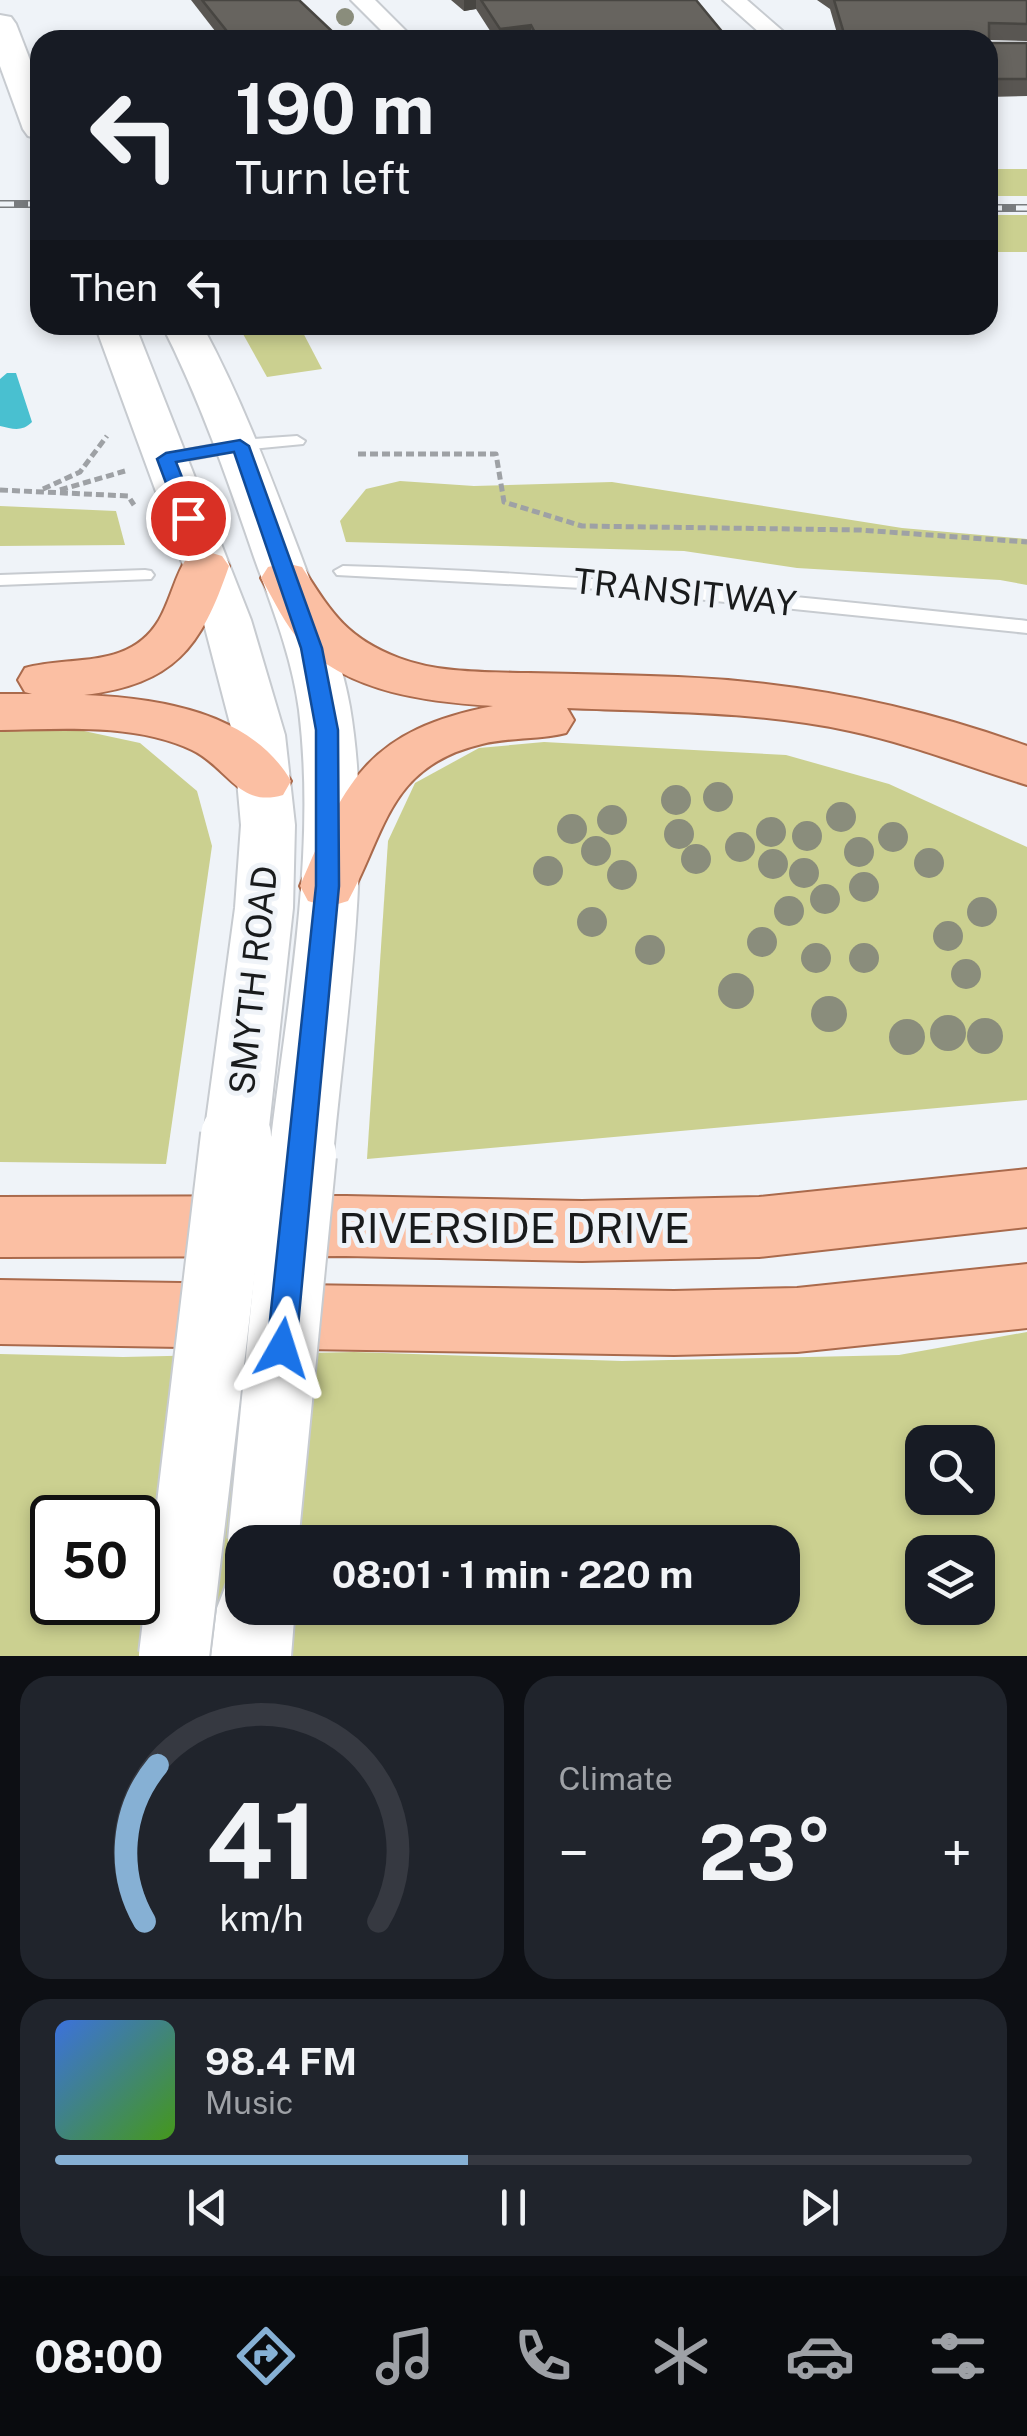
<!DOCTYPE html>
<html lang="en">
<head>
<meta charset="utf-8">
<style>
  :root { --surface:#171b24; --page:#20242c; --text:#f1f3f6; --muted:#9ea1a6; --line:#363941; --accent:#86b0d4 }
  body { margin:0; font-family:"Public Sans",sans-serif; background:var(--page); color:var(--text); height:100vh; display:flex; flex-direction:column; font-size:38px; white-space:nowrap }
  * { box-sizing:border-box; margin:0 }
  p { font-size:32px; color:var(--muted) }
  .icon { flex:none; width:55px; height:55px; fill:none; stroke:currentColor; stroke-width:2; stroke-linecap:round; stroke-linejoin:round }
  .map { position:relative; height:1656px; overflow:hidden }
  .drawer { display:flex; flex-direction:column; gap:20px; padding:20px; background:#0d0f14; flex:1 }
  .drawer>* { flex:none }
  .top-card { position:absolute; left:30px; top:30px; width:968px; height:305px; border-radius:30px; box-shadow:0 5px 15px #0003; background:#171b24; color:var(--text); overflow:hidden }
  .tools { position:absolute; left:905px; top:1425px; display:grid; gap:20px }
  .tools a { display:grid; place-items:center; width:90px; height:90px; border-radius:20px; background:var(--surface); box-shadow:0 5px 15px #0003; font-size:50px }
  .speed { position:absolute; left:30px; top:1495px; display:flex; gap:20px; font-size:50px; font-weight:700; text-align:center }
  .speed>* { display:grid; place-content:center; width:130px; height:130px; border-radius:50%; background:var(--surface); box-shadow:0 5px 15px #0003; line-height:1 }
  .speed .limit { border:5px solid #111; border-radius:15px; background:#fff; color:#111 }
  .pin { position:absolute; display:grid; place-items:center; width:85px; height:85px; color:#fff; margin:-42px; border:5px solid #fff; border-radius:50%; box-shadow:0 2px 10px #0007 }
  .me { position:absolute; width:110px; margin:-55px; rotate:6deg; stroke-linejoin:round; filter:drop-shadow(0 0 8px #0008) }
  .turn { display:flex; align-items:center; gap:35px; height:210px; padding:0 40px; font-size:45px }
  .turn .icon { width:130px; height:130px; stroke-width:2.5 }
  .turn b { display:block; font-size:70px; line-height:85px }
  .then { display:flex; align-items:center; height:95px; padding:0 40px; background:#0003; gap:20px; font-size:38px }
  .big { font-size:75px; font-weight:700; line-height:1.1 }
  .drawer .widget { flex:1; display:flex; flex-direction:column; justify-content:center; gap:15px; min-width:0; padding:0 35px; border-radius:30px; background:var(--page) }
  .drawer .dial { align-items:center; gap:0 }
  .dial svg { height:260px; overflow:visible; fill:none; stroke:var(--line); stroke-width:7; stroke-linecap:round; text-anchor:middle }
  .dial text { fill:var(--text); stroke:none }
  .song { display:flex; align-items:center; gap:30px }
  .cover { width:120px; height:120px; border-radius:15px; background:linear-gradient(135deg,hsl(220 70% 55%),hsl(100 70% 35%)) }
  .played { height:10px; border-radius:5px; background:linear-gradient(90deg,var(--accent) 45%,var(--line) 45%) }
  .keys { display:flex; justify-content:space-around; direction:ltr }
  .heat { display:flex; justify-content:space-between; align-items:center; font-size:55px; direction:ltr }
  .drawer .tiles { flex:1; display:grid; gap:20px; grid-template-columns:1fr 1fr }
  .widget:last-child { grid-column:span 2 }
  .trip { position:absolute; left:225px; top:1525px; width:575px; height:100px; border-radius:30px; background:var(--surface); box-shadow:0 5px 15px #0003; font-weight:700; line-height:100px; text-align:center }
  .dock { display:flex; height:160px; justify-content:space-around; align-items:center; background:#090b0e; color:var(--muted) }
  .dock .icon { width:70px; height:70px }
  .dock .on { color:var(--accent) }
  .dock b { font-size:45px; color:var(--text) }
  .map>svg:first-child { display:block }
  .green { fill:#cbd090; fill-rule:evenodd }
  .water { fill:#49c0d0 }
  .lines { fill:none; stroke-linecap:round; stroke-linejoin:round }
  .service-casing { stroke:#c7cbd0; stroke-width:4 }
  .minor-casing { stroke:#c7cbd0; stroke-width:4 }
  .secondary-casing { stroke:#c7cbd0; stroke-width:4 }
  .primary-casing { stroke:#aa6a4c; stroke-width:4 }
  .path { stroke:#9ea1a5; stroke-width:5; stroke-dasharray:8 4; stroke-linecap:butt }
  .service { fill:#fff; fill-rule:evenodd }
  .minor { fill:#fff; fill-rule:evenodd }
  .secondary { fill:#fff; fill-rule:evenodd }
  .primary { fill:#fbbfa3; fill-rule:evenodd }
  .rail-casing { stroke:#797c7f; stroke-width:8 }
  .rail { stroke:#eff3f8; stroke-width:5; stroke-dasharray:14; stroke-linecap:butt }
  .secondary-bridge-casing { stroke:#c7cbd0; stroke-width:74; stroke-linecap:butt }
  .secondary-bridge { stroke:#fff; stroke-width:70 }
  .tree { fill:#8a8d7c }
  .wall { fill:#595652 }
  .shaded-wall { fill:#484642 }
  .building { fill:#67645f; stroke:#484642; stroke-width:2.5 }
  .route { fill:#1a73e8; stroke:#114b97; stroke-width:2.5 }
  .labels { text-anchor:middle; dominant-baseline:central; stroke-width:10; stroke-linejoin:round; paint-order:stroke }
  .street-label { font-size:35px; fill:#191b1c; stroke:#eff3f8 }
  .near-street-label { font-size:42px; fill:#191b1c; stroke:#eff3f8 }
</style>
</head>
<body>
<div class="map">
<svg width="1027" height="1656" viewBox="0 0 1027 1656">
  <rect width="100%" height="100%" fill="#eff3f8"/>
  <!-- green -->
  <g class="green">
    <rect x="988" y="169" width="39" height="27"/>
    <rect x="988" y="215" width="39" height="37"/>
    <path d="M 238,325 L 299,325 L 322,369 L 267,377 Z"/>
    <path d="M 400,481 L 474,486 L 612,482 L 902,528 L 1027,539 L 1027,585 L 1000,580 L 797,568 L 684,551 L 346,542 L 340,521 L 366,489 Z"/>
    <path d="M 0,506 L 116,511 L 125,545 L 0,546 Z"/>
    <path d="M 70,728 L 140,743 L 197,791 L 212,846 L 166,1164 L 0,1162 L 0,730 Z"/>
    <path d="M 544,742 L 786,755 L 889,784 L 1027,847 L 1027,1100 L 367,1159 L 388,841 L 415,783 L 479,748 Z"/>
    <path d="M 1027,1332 L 1027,1656 L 0,1656 L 0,1354 L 123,1357 L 354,1352 L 622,1361 L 899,1355 ZM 922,1442 L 978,1442 L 978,1498 L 922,1498 ZM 52,1518 L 138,1518 L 138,1602 L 52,1602 ZM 242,1542 L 782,1542 L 782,1608 L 242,1608 ZM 922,1552 L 978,1552 L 978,1608 L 922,1608 Z"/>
  </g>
  <!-- water -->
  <path class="water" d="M 7,373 L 16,373 L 32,422 C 22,432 13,429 0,426 L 0,379 Z"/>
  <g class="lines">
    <!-- service casing -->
    <g class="service-casing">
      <g id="service">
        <path d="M 297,436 L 305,441 L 303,444 L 240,450 L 166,464 L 158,459 L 166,454 L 240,440 Z"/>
        <path d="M 343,566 C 572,572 799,597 1027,621 L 1027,633 L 600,589 L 337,575 L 334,571 Z"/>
        <path d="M 145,570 L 151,571 L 154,575 L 151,579 L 0,585 L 0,575 Z"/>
      </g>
    </g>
    <!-- minor casing -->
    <g class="minor-casing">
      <g id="minor">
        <path d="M 351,0 L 375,0 L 415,40 L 391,40 Z"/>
        <path d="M 723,0 L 747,0 L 793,40 L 768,40 Z"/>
      </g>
    </g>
    <!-- secondary casing -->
    <g class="secondary-casing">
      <g id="secondary">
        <path d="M 0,15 L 11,17 L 16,24 L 40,86 L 40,139 L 28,136 L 23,129 L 0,66 Z"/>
        <path d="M 95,325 L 135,325 L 251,620 L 285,735 L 295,825 L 293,908 L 268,1136 L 259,1155 L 236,1163 L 213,1155 L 204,1136 L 235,908 L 241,825 L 233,735 L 203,620 Z"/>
        <path d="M 162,325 L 202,325 C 242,399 271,477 301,556 C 319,605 341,655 350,707 C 374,850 346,1012 333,1155 L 324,1175 L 301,1183 L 278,1175 L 269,1155 C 286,1010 317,856 299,710 C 292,657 272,607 254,557 C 227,478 200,400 162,325 Z"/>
        <path d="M 242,1574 L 242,1608 L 295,1608 L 291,1656 L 211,1656 L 217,1608 L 228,1580 Z"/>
      </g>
    </g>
    <!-- primary casing -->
    <g class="primary-casing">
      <g id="primary">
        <path d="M 205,551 L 222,556 L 229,566 C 201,648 174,684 84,695 C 158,698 251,712 291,781 L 283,795 C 238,808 229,768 192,750 C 135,723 62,729 0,730 L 0,694 L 32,694 L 25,692 L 18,680 L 25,668 C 73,655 129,670 159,620 C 171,599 175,575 188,556 Z"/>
        <path d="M 285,563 L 302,567 C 331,612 346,638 399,658 C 438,673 485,672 527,673 C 577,674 628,675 678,677 C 798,682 914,705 1027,746 L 1027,785 C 968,767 911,744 850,731 C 757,711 662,712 567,708 L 574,720 L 566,733 C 539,740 510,737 482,744 C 388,766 386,832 348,901 L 328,907 L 308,901 L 300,886 C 346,778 370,730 493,706 C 430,702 349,693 303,644 C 285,626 274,600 261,578 L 268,567 Z"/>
        <path d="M 1027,1169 L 1027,1227 L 759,1257 L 582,1261 L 346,1256 L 0,1257 L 0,1197 L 346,1196 L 582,1201 L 759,1197 Z"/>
        <path d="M 1027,1264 L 1027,1328 L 797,1352 L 674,1355 L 0,1344 L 0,1280 L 674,1291 L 797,1288 Z"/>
      </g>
    </g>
    <!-- path -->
    <g class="path">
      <path d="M 358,454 L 496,454 L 504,502 L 582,526 L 860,530 L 1027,542"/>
      <path d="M 43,489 L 80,472 L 107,436"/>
      <path d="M 0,490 L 128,496 L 134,505"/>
      <path d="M 60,490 L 125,471"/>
    </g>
    <!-- service -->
    <use href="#service" class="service"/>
    <!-- minor -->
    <use href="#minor" class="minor"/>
    <!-- secondary -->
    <use href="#secondary" class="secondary"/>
    <!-- primary -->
    <use href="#primary" class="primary"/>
    <!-- rail casing -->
    <g class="rail-casing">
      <g id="rail">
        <path d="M 0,204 L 40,204"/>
        <path d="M 988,208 L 1027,208"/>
      </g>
    </g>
    <!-- rail -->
    <use href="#rail" class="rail"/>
    <!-- secondary-bridge casing -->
    <g class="secondary-bridge-casing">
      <g id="secondary-bridge">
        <path d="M 263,1542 L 301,1155"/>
        <path d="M 174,1656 L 236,1136"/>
      </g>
    </g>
    <!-- secondary-bridge -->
    <use href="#secondary-bridge" class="secondary-bridge"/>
  </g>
  <!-- trees -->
  <g class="tree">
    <circle cx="345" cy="17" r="9"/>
    <circle cx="718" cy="797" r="15"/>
    <circle cx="676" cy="800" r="15"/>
    <circle cx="841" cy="817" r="15"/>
    <circle cx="612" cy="820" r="15"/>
    <circle cx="572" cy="829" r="15"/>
    <circle cx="771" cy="832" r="15"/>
    <circle cx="679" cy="834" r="15"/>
    <circle cx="807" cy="836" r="15"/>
    <circle cx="893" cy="837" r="15"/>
    <circle cx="740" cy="847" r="15"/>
    <circle cx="596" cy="851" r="15"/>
    <circle cx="859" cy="852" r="15"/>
    <circle cx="696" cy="859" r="15"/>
    <circle cx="929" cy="863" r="15"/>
    <circle cx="773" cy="864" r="15"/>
    <circle cx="548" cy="871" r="15"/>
    <circle cx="804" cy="873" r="15"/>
    <circle cx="622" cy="875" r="15"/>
    <circle cx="864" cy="887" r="15"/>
    <circle cx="825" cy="899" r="15"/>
    <circle cx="789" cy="911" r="15"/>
    <circle cx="982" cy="912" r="15"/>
    <circle cx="592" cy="922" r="15"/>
    <circle cx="948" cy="936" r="15"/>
    <circle cx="762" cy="942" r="15"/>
    <circle cx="650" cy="950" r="15"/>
    <circle cx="816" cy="958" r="15"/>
    <circle cx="864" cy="958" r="15"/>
    <circle cx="966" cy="974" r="15"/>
    <circle cx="736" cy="991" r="18"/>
    <circle cx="829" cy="1014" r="18"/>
    <circle cx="948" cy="1033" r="18"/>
    <circle cx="985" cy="1036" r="18"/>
    <circle cx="907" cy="1037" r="18"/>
  </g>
  <!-- wall -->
  <g class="wall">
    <path d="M 191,0 L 299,0 L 338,40 L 222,40 Z"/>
    <path d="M 451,0 L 688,0 L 729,40 L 496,40 L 476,9 L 464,11 Z"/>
    <path d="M 817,0 L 1027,0 L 1027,41 L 989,40 L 989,43 L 1027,43 L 1027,96 L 988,97 L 988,40 L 839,40 L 830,9 Z"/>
  </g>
  <!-- shaded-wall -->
  <g class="shaded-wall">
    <path d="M 464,0 L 476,0 L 476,9 L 464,11 Z"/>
    <path d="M 531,25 L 531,40 L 500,40 L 500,29 Z"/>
  </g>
  <!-- building -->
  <g class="building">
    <path d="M 202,0 L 299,0 L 336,35 L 338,40 L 234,40 Z"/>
    <path d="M 481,0 L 696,0 L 729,40 L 539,40 L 531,25 L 500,29 Z"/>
    <path d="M 834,0 L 1027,0 L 1027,24 L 989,23 L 989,43 L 1027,43 L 1027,79 L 988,79 L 988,40 L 846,40 Z"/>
  </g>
  <!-- route -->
  <path class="route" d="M 240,440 L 249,446 L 322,648 L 338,730 L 339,886 L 296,1348 L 292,1358 L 282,1362 L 271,1358 L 267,1348 L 316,886 L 316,730 L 301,648 L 234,452 L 176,462 L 198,518 L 188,524 L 179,518 L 157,459 L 166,453 Z"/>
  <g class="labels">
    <!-- street labels -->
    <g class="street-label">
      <text transform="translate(685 592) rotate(6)">TRANSITWAY</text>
      <text transform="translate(253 980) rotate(-84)">SMYTH ROAD</text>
    </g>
    <!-- near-street labels -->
    <g class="near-street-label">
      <text x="514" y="1227">RIVERSIDE DRIVE</text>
    </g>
  </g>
</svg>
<div class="tools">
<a><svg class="icon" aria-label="search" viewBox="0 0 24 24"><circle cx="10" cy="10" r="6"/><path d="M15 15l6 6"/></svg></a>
<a><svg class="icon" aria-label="layers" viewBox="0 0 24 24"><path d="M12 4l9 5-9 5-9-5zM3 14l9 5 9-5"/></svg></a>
</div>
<div class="speed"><div class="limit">50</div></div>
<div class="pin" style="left:188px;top:518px;background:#d93025"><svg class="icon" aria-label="arrive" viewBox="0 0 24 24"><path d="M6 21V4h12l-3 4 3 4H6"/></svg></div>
<svg class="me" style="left:282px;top:1348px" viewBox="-20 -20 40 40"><path d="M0-17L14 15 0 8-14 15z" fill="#1a73e8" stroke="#fff" stroke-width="4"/></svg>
<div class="trip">08:01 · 1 min · 220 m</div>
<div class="top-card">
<div class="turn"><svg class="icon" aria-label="left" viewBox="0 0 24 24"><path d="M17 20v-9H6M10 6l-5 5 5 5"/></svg><div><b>190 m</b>Turn left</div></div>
<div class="then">Then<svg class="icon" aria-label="left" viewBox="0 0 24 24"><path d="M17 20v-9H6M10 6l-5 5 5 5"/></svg></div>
</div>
</div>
<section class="drawer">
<div class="tiles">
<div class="widget dial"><svg viewBox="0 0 100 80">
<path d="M14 69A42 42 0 1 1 86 69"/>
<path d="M14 69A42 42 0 0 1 18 21" stroke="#86b0d4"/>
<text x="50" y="56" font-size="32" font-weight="700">41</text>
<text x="50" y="72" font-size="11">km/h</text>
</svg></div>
<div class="widget"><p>Climate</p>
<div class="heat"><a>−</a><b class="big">23°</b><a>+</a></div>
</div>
<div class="widget">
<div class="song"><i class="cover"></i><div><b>98.4 FM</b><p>Music</p></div></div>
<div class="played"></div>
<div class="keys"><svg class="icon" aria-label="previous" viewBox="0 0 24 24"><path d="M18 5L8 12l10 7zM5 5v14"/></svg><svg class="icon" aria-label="pause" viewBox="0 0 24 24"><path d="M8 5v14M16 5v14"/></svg><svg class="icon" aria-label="next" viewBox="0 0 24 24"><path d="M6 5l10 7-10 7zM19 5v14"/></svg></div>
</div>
</div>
</section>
<nav class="dock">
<b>08:00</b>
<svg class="icon on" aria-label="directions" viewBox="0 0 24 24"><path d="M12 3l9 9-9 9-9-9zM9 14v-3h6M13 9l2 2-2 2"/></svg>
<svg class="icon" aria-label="music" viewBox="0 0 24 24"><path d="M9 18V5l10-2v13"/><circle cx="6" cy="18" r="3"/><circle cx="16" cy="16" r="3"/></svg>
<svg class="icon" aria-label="phone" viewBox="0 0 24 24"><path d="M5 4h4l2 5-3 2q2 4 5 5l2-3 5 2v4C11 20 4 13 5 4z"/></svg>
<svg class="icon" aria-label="climate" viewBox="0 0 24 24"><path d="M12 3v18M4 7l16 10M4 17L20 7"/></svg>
<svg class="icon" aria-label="car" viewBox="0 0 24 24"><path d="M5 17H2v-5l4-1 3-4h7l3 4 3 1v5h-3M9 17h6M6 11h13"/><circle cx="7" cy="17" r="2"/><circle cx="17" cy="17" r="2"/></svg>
<svg class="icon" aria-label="filters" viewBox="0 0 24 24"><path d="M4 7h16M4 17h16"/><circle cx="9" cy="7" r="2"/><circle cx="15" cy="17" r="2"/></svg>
</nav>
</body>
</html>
